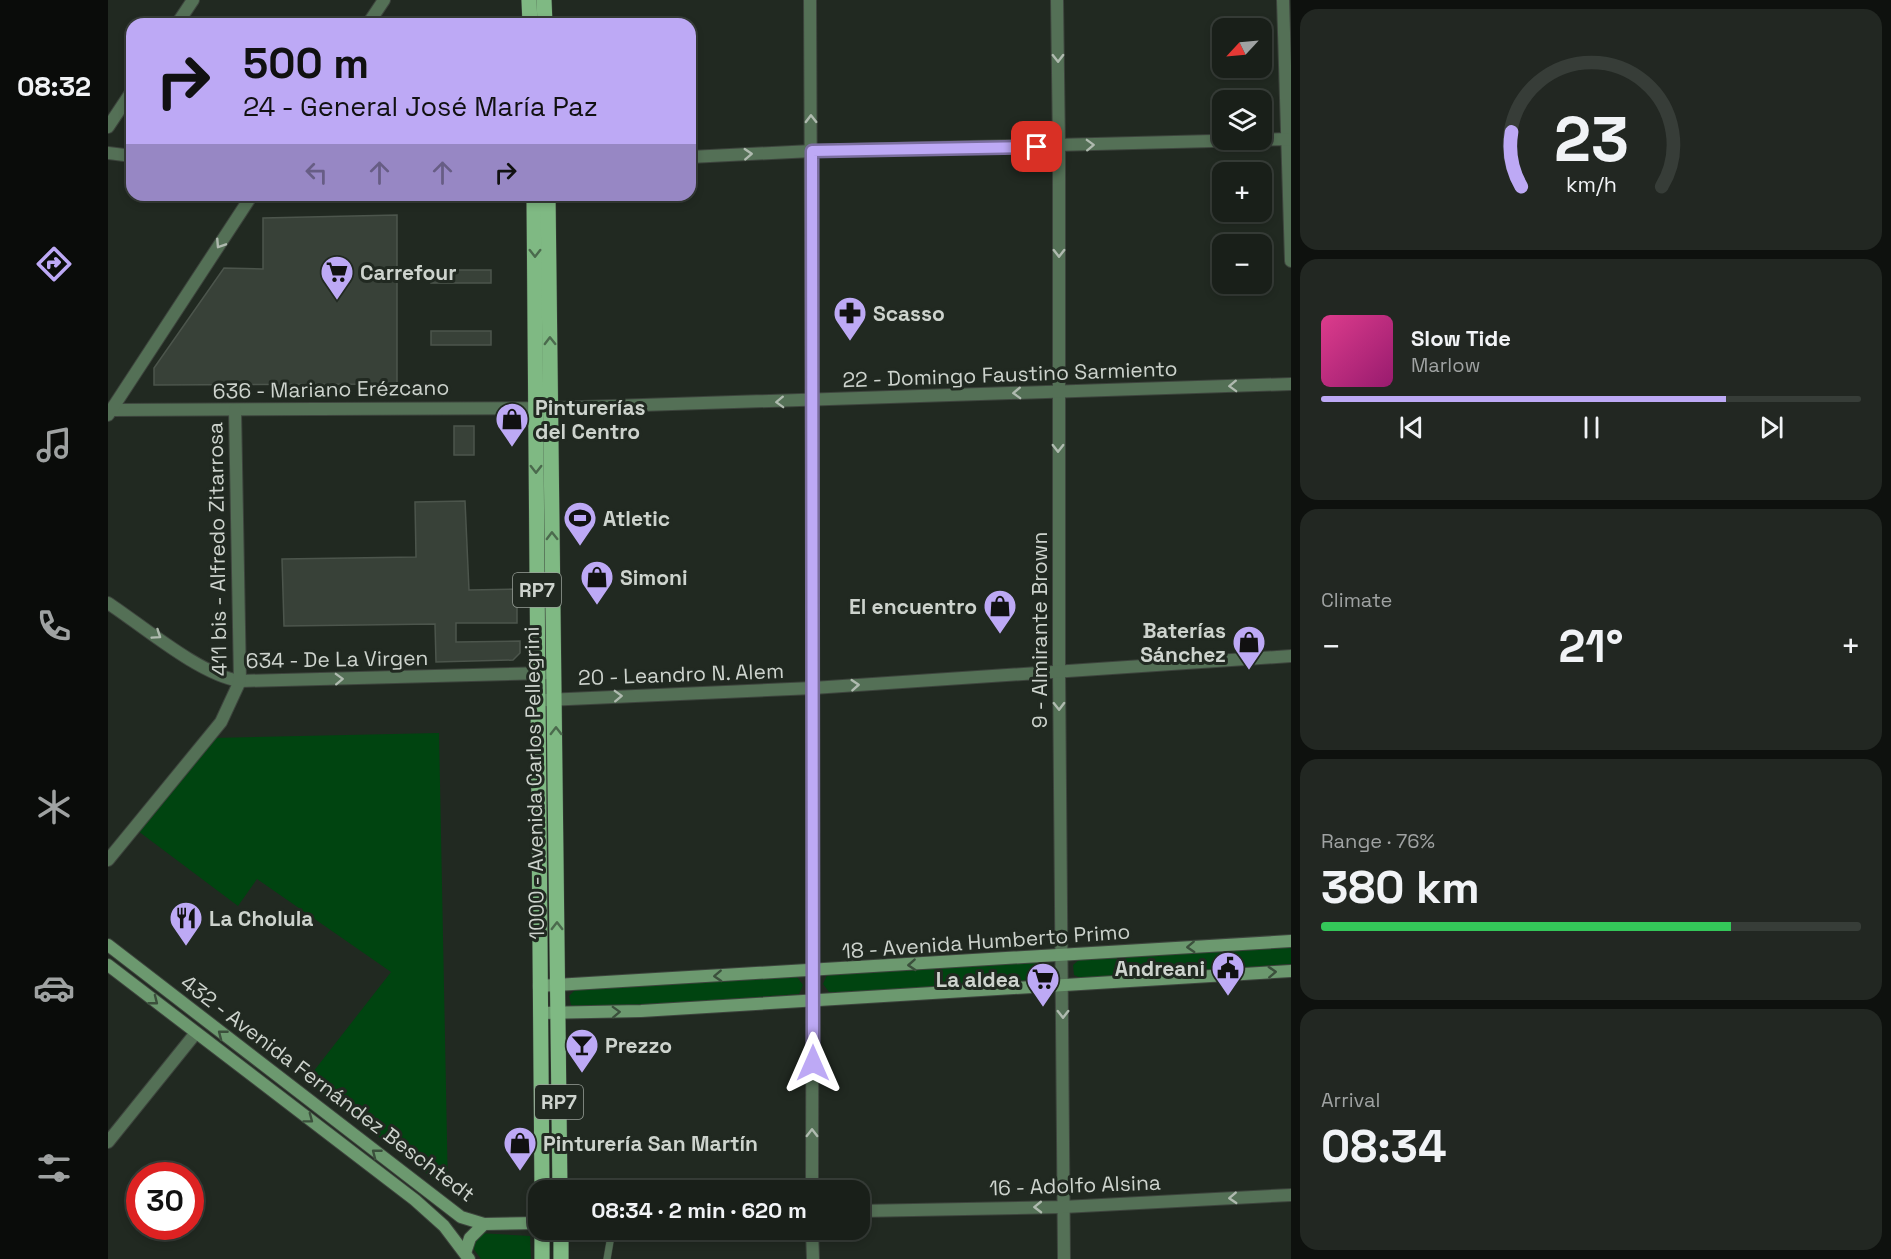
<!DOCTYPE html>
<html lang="en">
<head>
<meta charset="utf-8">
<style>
  :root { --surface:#191f19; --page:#222722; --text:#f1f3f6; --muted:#9fa2a2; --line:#373d38; --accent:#bda9f5 }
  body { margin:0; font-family:"Space Grotesk",sans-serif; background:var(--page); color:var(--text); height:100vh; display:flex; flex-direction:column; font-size:22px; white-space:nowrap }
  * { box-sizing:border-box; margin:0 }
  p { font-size:20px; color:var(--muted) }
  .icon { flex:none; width:33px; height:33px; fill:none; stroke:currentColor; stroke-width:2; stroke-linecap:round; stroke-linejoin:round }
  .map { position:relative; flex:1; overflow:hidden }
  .panel { display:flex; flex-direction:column; gap:9px; padding:9px; background:#0e110e; width:600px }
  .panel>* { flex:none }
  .guide { position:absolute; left:18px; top:18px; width:570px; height:183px; border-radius:18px; box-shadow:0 3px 9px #0003,0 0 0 2px var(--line); background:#bda9f5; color:#111; overflow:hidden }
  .needle { width:39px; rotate:244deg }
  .buttons { position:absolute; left:1104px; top:18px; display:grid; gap:12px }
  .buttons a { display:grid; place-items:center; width:60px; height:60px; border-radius:12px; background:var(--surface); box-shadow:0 3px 9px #0003,0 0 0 2px var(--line); font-size:30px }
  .speed { position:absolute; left:18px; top:1162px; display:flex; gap:12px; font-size:30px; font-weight:700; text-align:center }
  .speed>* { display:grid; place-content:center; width:78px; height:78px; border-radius:50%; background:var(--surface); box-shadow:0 3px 9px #0003,0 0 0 2px var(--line); line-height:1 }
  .speed .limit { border:9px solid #d22; background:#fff; color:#111 }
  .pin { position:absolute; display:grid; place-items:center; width:51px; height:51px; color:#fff; margin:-26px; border-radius:12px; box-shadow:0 3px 9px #0006 }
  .me { position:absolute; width:66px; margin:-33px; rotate:0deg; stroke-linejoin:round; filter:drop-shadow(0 0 4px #0008) }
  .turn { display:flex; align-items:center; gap:21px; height:126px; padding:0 18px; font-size:27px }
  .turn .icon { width:78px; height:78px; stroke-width:2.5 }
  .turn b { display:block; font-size:42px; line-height:51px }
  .lanes { display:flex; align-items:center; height:57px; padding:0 18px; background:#0003; justify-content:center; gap:30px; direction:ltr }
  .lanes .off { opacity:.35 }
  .big { font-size:45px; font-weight:700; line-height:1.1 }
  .panel .card { flex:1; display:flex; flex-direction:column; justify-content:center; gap:9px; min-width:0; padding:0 21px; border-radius:18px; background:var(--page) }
  .panel .dial { align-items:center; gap:0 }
  .dial svg { height:156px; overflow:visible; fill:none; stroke:var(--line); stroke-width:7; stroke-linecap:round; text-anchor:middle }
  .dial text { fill:var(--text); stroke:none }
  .song { display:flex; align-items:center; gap:18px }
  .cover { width:72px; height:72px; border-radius:9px; background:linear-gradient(135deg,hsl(330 70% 55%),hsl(320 70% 35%)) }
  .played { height:6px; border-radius:3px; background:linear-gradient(90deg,var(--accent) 75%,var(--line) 75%) }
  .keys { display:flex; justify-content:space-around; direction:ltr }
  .heat { display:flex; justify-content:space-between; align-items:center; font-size:33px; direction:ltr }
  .charge { height:9px; border-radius:4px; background:linear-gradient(90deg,#34c759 76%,var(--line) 0) }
  .trip { position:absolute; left:420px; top:1180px; width:342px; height:60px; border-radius:18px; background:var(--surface); box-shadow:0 3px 9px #0003,0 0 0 2px var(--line); font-weight:700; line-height:60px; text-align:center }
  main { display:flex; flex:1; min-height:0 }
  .dock { display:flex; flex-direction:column; width:108px; justify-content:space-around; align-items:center; background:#0a0c0a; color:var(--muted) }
  .dock .icon { width:42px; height:42px }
  .dock .selected { color:var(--accent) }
  .dock b { font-size:27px; color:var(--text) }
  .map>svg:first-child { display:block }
  .green { fill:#004410 }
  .building { fill:#384138; stroke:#4c554c; stroke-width:1.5 }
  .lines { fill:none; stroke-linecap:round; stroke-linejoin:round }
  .service-casing { stroke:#3d443d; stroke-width:8 }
  .minor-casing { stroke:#3d443d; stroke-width:14 }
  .tertiary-casing { stroke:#3d443d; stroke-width:14 }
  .secondary-casing { stroke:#3d443d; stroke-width:14 }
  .primary-casing { stroke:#3d443d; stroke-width:16 }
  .service { stroke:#547056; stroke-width:7 }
  .minor { stroke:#547056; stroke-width:12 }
  .tertiary { stroke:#547056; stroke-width:12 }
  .secondary { stroke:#6c996f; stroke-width:12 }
  .primary { stroke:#7fb983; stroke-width:15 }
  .oneway { stroke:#afbaaf }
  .oneway2 { stroke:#4b6a4d }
  .oneway3 { stroke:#3b503c }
  .route-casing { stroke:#7b6e9f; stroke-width:15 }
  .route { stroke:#bda9f5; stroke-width:10 }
  .labels { text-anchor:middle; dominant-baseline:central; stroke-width:6; stroke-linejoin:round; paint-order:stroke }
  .shield { fill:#212921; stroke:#99a099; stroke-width:1.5 }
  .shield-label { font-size:20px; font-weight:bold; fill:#cdd3cd }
  .poi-label { font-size:21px; font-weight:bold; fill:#cdd3cd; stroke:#212921; text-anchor:start }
  .street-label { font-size:21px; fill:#cdd3cd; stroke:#212921 }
</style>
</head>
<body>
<main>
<nav class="dock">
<b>08:32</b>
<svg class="icon selected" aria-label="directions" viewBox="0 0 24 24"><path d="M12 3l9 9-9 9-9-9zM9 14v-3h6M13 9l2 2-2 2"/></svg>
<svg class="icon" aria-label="music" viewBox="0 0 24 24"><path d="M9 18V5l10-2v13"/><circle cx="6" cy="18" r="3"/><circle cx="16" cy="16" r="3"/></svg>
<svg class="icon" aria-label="phone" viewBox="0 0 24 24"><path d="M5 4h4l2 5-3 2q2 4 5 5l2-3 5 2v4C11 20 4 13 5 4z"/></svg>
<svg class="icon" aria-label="climate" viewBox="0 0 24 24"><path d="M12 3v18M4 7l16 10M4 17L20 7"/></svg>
<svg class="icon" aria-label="car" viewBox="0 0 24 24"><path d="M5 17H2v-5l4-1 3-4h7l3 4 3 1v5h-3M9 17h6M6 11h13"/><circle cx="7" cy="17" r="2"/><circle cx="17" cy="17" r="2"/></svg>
<svg class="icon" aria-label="filters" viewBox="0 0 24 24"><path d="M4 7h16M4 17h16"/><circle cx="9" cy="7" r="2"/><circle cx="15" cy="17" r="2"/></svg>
</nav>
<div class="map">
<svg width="1183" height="1259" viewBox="0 0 1183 1259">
  <rect width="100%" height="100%" fill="#212921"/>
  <!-- green -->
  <g class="green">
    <path d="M 331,733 L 340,1190 L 198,1081 L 283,972 L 149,879 L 130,906 L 30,831 L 103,738 Z"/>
    <path d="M 1183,946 L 1183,964 L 975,979 L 966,975 L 965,965 L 972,959 Z"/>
    <path d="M 935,961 L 940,969 L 937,979 L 726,993 L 721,992 L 715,984 L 719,975 L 723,973 Z"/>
    <path d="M 689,977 L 695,985 L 691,994 L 471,1009 L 463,1005 L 461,996 L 468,989 Z"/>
    <path d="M 370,1233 L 422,1236 L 423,1259 L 373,1259 L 365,1248 Z"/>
  </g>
  <!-- building -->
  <g class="building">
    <path d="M 289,215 L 289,384 L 46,385 L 46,368 L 116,268 L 155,269 L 155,218 Z"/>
    <rect x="323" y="270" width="60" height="13"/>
    <rect x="323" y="331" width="60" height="14"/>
    <rect x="346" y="426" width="20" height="29"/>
    <path d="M 357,501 L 361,590 L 409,589 L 409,623 L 348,623 L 348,642 L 412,641 L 412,653 L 405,660 L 328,662 L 327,624 L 176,626 L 174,559 L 308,557 L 307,502 Z"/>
  </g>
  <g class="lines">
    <!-- service casing -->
    <g class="service-casing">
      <path id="service" d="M 499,1259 L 504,1230"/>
    </g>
    <!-- minor casing -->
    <g class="minor-casing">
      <g id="minor">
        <path d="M 702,0 L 705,688 L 704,1191"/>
        <path d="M 949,0 L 951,146 L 951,670 L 956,1259"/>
        <path d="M 1175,0 L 1183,261"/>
        <path d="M 69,24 L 85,0"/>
        <path d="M 260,24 L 276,0"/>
        <path d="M 0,127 L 24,91"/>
        <path d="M 0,153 L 24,156"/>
        <path d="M 582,157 L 704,151 L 1183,139"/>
        <path d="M 3,410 L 443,408 L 1183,384"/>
        <path d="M 0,415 L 144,195"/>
        <path d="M 0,603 C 35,626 92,675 132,681 L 438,673"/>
        <path d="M 438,700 L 705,688 L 1183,656"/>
        <path d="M 0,860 L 113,722 L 132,681 L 127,410"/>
        <path d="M 0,1142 L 87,1034"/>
        <path d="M 704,1230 L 705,1259"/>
      </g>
    </g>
    <!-- tertiary casing -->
    <g class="tertiary-casing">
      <path id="tertiary" d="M 752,1211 L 955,1207 L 1183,1195"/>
    </g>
    <!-- secondary casing -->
    <g class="secondary-casing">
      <g id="secondary">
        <path d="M 0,945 L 353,1217 L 376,1224 L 430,1223"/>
        <path d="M 0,965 L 307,1200 L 336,1226 L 361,1259"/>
        <path d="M 431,986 L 1183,941"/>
        <path d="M 432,1013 L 533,1011 L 1183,971"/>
        <path d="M 357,1253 L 362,1238 L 376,1224"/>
      </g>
    </g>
    <!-- primary casing -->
    <g class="primary-casing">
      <g id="primary">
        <path d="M 421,0 L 422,24"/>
        <path d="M 436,0 L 437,24"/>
        <path d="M 426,195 L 434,1191"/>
        <path d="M 440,195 L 452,1191"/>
        <path d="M 434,1230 L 434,1259"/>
        <path d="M 453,1230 L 453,1259"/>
      </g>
    </g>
    <!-- service -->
    <use href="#service" class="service"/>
    <!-- minor -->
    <use href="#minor" class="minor"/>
    <!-- tertiary -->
    <use href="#tertiary" class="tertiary"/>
    <!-- secondary -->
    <use href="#secondary" class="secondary"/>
    <!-- primary -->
    <use href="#primary" class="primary"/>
  </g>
  <!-- one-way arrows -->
  <defs><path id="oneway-chevron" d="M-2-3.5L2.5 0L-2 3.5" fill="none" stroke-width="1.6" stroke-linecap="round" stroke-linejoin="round" transform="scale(1.5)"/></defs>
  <g class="oneway">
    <use href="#oneway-chevron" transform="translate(950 58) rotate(89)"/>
    <use href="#oneway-chevron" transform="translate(703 119) rotate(-91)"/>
    <use href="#oneway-chevron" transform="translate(982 145) rotate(-2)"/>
    <use href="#oneway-chevron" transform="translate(640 154) rotate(-3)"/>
    <use href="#oneway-chevron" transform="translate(112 244) rotate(123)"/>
    <use href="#oneway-chevron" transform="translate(951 253) rotate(90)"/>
    <use href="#oneway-chevron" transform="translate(1125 386) rotate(178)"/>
    <use href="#oneway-chevron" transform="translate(909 393) rotate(178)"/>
    <use href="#oneway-chevron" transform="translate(672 402) rotate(178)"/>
    <use href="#oneway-chevron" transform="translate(950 448) rotate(90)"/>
    <use href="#oneway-chevron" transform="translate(49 635) rotate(34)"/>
    <use href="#oneway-chevron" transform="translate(231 679) rotate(-2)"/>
    <use href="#oneway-chevron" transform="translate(747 685) rotate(-4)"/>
    <use href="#oneway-chevron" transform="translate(510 696) rotate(-2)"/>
    <use href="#oneway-chevron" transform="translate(951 706) rotate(89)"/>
    <use href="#oneway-chevron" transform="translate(955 1014) rotate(90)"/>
    <use href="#oneway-chevron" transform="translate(704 1133) rotate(-90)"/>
    <use href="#oneway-chevron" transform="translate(1125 1198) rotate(177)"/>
    <use href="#oneway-chevron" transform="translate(930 1207) rotate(179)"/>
  </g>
  <g class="oneway2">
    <use href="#oneway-chevron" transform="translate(427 253) rotate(90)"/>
    <use href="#oneway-chevron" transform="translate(442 341) rotate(-91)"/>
    <use href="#oneway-chevron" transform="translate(428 469) rotate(90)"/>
    <use href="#oneway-chevron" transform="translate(444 536) rotate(-91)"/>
    <use href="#oneway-chevron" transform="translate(448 731) rotate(-90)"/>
    <use href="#oneway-chevron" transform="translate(449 926) rotate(-90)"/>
  </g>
  <g class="oneway3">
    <use href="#oneway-chevron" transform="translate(1083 947) rotate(177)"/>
    <use href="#oneway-chevron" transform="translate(804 965) rotate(176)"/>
    <use href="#oneway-chevron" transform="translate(1164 972) rotate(-3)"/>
    <use href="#oneway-chevron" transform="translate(610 976) rotate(177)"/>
    <use href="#oneway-chevron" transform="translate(46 1001) rotate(38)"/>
    <use href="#oneway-chevron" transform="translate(508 1012) rotate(-2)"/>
    <use href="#oneway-chevron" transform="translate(114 1034) rotate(-142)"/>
    <use href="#oneway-chevron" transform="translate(201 1119) rotate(37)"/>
    <use href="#oneway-chevron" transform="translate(268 1153) rotate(-142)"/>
  </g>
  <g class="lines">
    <!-- route casing -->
    <g class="route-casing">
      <path id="route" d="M 705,1063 L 704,151 L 929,147"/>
    </g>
    <!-- route -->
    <use href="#route" class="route"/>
  </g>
  <!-- icons -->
  <defs>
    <g id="supermarket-pin" transform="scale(1.725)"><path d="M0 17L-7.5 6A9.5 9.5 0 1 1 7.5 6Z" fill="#bda9f5" stroke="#212921"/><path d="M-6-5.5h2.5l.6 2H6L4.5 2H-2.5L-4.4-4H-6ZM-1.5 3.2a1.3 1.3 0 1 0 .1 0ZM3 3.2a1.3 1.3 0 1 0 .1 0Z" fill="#111"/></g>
    <g id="pharmacy-pin" transform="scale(1.725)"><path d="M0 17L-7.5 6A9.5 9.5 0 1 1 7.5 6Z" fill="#bda9f5" stroke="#212921"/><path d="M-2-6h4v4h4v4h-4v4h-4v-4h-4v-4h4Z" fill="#111"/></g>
    <g id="shop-pin" transform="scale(1.725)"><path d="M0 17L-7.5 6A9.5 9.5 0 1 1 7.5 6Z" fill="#bda9f5" stroke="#212921"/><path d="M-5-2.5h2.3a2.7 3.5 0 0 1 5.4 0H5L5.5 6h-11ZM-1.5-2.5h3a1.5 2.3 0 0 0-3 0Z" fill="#111"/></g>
    <g id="stadium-pin" transform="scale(1.725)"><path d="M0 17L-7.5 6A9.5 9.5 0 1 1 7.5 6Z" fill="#bda9f5" stroke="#212921"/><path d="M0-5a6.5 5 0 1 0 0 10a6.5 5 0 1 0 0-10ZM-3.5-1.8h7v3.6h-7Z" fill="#111"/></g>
    <g id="restaurant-pin" transform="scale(1.725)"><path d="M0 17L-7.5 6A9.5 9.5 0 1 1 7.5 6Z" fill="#bda9f5" stroke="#212921"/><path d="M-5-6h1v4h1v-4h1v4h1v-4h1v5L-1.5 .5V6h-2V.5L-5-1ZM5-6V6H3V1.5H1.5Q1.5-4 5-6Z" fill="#111"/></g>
    <g id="civic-pin" transform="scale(1.725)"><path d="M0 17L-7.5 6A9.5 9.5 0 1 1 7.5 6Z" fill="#bda9f5" stroke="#212921"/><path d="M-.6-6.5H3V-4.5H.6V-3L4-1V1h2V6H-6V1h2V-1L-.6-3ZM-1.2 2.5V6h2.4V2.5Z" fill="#111"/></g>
    <g id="bar-pin" transform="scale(1.725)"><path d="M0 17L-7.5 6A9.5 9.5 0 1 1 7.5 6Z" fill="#bda9f5" stroke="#212921"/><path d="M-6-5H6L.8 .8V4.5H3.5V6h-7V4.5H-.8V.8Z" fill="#111"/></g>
  </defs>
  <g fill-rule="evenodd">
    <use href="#supermarket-pin" x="229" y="272"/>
    <use href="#pharmacy-pin" x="742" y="313"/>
    <use href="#shop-pin" x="404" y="419"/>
    <use href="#stadium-pin" x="472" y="518"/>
    <use href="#shop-pin" x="489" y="577"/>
    <use href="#shop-pin" x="892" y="606"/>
    <use href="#shop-pin" x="1141" y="642"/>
    <use href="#restaurant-pin" x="78" y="918"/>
    <use href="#civic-pin" x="1120" y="968"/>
    <use href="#supermarket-pin" x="935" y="979"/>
    <use href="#bar-pin" x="474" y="1045"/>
    <use href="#shop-pin" x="412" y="1143"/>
  </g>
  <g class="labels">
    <!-- shield labels -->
    <g class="shield">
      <rect x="405" y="573" width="48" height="34" rx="4.5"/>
      <rect x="427" y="1085" width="48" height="34" rx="4.5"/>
    </g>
    <g class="shield-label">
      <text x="429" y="590">RP7</text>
      <text x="451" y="1102">RP7</text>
    </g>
    <!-- poi labels -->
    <g class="poi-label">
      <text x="252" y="272">Carrefour</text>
      <text x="765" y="313">Scasso</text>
      <text x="427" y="407">Pinturerías<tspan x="427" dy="24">del Centro</tspan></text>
      <text x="495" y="518">Atletic</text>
      <text x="512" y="577">Simoni</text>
      <text x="869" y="606" text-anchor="end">El encuentro</text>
      <text x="1118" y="630" text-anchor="end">Baterías<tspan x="1118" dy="24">Sánchez</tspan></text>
      <text x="101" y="918">La Cholula</text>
      <text x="1097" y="968" text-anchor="end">Andreani</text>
      <text x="912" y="979" text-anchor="end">La aldea</text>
      <text x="497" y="1045">Prezzo</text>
      <text x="435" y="1143">Pinturería San Martín</text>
    </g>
    <!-- street labels -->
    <g class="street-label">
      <text transform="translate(902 374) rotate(-2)">22 - Domingo Faustino Sarmiento</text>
      <text transform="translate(223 389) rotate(-1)">636 - Mariano Erézcano</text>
      <text transform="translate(109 549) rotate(-91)">411 bis - Alfredo Zitarrosa</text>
      <text transform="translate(931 630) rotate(-90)">9 - Almirante Brown</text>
      <text transform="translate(229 659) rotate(-1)">634 - De La Virgen</text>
      <text transform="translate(573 674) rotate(-2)">20 - Leandro N. Alem</text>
      <text transform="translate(426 783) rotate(-91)">1000 - Avenida Carlos Pellegrini</text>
      <text transform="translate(878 941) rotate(-4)">18 - Avenida Humberto Primo</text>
      <text transform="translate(220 1088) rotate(37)">432 - Avenida Fernández Beschtedt</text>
      <text transform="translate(967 1185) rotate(-2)">16 - Adolfo Alsina</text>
    </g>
  </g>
</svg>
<div class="buttons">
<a><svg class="needle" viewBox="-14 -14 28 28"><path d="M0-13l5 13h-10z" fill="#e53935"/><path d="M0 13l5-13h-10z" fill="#9fa2a2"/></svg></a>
<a><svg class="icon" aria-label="layers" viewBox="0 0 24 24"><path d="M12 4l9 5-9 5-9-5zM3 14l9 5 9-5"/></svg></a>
<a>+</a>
<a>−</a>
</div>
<div class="speed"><div class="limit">30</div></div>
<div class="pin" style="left:929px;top:147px;background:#d93025"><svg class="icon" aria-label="arrive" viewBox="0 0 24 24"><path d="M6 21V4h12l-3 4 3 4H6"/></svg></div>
<svg class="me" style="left:705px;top:1063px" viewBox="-20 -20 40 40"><path d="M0-17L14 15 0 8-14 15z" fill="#bda9f5" stroke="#fff" stroke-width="4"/></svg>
<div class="trip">08:34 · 2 min · 620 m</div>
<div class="guide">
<div class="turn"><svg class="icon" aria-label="right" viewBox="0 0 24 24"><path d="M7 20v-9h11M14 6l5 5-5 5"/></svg><div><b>500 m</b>24 - General José María Paz</div></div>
<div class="lanes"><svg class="icon off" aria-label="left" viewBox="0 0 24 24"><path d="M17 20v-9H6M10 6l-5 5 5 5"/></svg><svg class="icon off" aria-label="ahead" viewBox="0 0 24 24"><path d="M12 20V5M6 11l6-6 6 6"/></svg><svg class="icon off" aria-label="ahead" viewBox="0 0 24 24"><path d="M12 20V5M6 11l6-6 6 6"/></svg><svg class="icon" aria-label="right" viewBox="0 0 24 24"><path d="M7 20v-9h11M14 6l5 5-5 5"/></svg></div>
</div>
</div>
<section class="panel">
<div class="card dial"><svg viewBox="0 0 100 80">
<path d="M14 69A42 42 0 1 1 86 69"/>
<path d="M14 69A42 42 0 0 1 9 41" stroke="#bda9f5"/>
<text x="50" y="56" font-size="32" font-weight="700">23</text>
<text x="50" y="72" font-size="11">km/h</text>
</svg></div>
<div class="card">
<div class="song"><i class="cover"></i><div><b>Slow Tide</b><p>Marlow</p></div></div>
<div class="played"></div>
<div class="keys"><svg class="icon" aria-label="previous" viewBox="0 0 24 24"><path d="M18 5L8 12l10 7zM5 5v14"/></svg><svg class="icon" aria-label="pause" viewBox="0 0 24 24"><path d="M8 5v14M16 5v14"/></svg><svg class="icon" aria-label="next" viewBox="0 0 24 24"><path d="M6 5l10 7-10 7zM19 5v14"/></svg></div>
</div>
<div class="card"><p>Climate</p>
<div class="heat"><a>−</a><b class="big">21°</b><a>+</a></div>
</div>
<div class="card"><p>Range · 76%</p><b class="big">380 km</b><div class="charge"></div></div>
<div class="card"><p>Arrival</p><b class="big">08:34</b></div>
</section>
</main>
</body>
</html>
